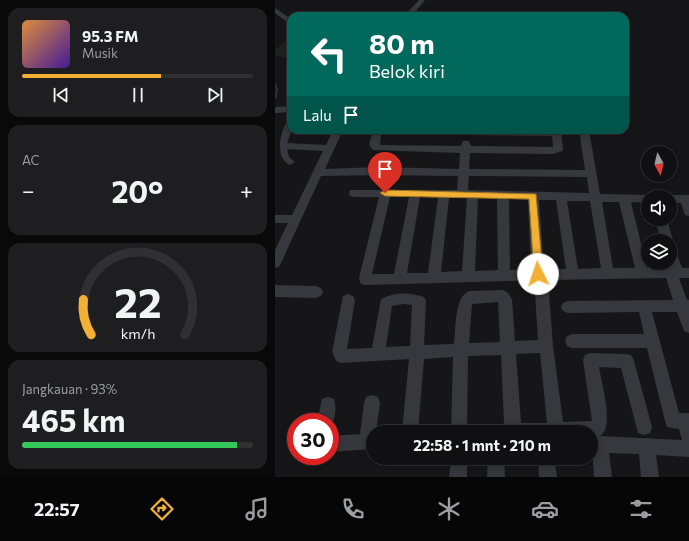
<!DOCTYPE html>
<html lang="id">
<head>
<meta charset="utf-8">
<style>
  :root { --surface:#101012; --page:#1e1e20; --text:#f1f3f6; --muted:#9c9d9f; --line:#303032; --accent:#f2b134 }
  body { margin:0; font-family:Commissioner,sans-serif; background:var(--page); color:var(--text); height:100vh; display:flex; flex-direction:column; font-size:15px; white-space:nowrap }
  * { box-sizing:border-box; margin:0 }
  p { font-size:13px; color:var(--muted) }
  .icon { flex:none; width:22px; height:22px; fill:none; stroke:currentColor; stroke-width:2; stroke-linecap:round; stroke-linejoin:round }
  .map { position:relative; flex:1; overflow:hidden }
  .side { display:flex; flex-direction:column; gap:8px; padding:8px; background:#09090a; width:275px }
  .side>* { flex:none }
  .guide { position:absolute; left:12px; top:12px; width:342px; height:122px; border-radius:12px; box-shadow:0 2px 10px #0003,0 0 0 1px var(--line); background:#00695c; color:#fff; overflow:hidden }
  .needle { width:26px; rotate:172deg }
  .controls { position:absolute; left:366px; top:146px; display:grid; gap:8px }
  .controls a { display:grid; place-items:center; width:36px; height:36px; border-radius:50%; background:var(--surface); box-shadow:0 2px 10px #0003,0 0 0 1px var(--line); font-size:20px }
  .speed { position:absolute; left:12px; top:413px; display:flex; gap:8px; font-size:20px; font-weight:700; text-align:center }
  .speed>* { display:grid; place-content:center; width:52px; height:52px; border-radius:50%; background:var(--surface); box-shadow:0 2px 10px #0003,0 0 0 1px var(--line); line-height:1 }
  .speed .limit { border:6px solid #d22; background:#fff; color:#111 }
  .pin { position:absolute; display:grid; place-items:center; width:34px; height:34px; color:#fff; margin:-41px -17px; border-radius:50% 50% 50% 0; rotate:-45deg; box-shadow:0 0 4px #0007 }
  .pin .icon { rotate:45deg }
  .me { position:absolute; width:44px; margin:-22px; rotate:356deg; stroke-linejoin:round; filter:drop-shadow(0 0 3px #0008) }
  .turn { display:flex; align-items:center; gap:14px; height:84px; padding:0 16px; font-size:18px }
  .turn .icon { width:52px; height:52px; stroke-width:2.5 }
  .turn b { display:block; font-size:28px; line-height:34px }
  .then { display:flex; align-items:center; height:38px; padding:0 16px; background:#0003; gap:8px; font-size:15px }
  .big { font-size:30px; font-weight:700; line-height:1.1 }
  .side .tile { flex:1; display:flex; flex-direction:column; justify-content:center; gap:6px; min-width:0; padding:0 14px; border-radius:12px; background:var(--page) }
  .side .dial { align-items:center; gap:0 }
  .dial svg { height:104px; overflow:visible; fill:none; stroke:var(--line); stroke-width:7; stroke-linecap:round; text-anchor:middle }
  .dial text { fill:var(--text); stroke:none }
  .song { display:flex; align-items:center; gap:12px }
  .cover { width:48px; height:48px; border-radius:6px; background:linear-gradient(135deg,hsl(30 70% 55%),hsl(260 70% 35%)) }
  .played { height:4px; border-radius:2px; background:linear-gradient(90deg,var(--accent) 60%,var(--line) 60%) }
  .keys { display:flex; justify-content:space-around; direction:ltr }
  .heat { display:flex; justify-content:space-between; align-items:center; font-size:22px; direction:ltr }
  .charge { height:6px; border-radius:3px; background:linear-gradient(90deg,#34c759 93%,var(--line) 0) }
  .trip { position:absolute; left:91px; top:425px; width:232px; height:40px; border-radius:20px; background:var(--surface); box-shadow:0 2px 10px #0003,0 0 0 1px var(--line); font-weight:700; line-height:40px; text-align:center }
  .dock { display:flex; height:64px; justify-content:space-around; align-items:center; background:#060607; color:var(--muted) }
  .dock .icon { width:28px; height:28px }
  .dock .active { color:var(--accent) }
  .dock b { font-size:18px; color:var(--text) }
  main { display:flex; flex:1; min-height:0 }
  .map>svg:first-child { display:block }
  .green { fill:#1c231d }
  .lines { fill:none; stroke-linecap:round; stroke-linejoin:round }
  .stream { stroke:#2c353c; stroke-width:2 }
  .minor { fill:#37383d; fill-rule:evenodd }
  .route { fill:#f2b134; stroke:#9d7322 }
</style>
</head>
<body>
<main>
<section class="side">
<div class="tile">
<div class="song"><i class="cover"></i><div><b>95.3 FM</b><p>Musik</p></div></div>
<div class="played"></div>
<div class="keys"><svg class="icon" aria-label="previous" viewBox="0 0 24 24"><path d="M18 5L8 12l10 7zM5 5v14"/></svg><svg class="icon" aria-label="pause" viewBox="0 0 24 24"><path d="M8 5v14M16 5v14"/></svg><svg class="icon" aria-label="next" viewBox="0 0 24 24"><path d="M6 5l10 7-10 7zM19 5v14"/></svg></div>
</div>
<div class="tile"><p>AC</p>
<div class="heat"><a>−</a><b class="big">20°</b><a>+</a></div>
</div>
<div class="tile dial"><svg viewBox="0 0 100 80">
<path d="M14 69A42 42 0 1 1 86 69"/>
<path d="M14 69A42 42 0 0 1 8 42" stroke="#f2b134"/>
<text x="50" y="56" font-size="32" font-weight="700">22</text>
<text x="50" y="72" font-size="11">km/h</text>
</svg></div>
<div class="tile"><p>Jangkauan · 93%</p><b class="big">465 km</b><div class="charge"></div></div>
</section>
<div class="map">
<svg width="414" height="477" viewBox="0 0 414 477">
  <rect width="100%" height="100%" fill="#161618"/>
  <!-- green -->
  <path class="green" d="M 16,36 L 16,59 L 0,56 L 0,50 Z"/>
  <g class="lines">
    <!-- stream -->
    <path class="stream" d="M 0,84 L 2,90 L 0,98"/>
    <!-- minor -->
    <g class="minor">
      <path d="M 144,0 L 150,0 L 137,16 L 129,16 Z"/>
      <path d="M 0,8 L 16,19 L 16,25 L 0,13 Z"/>
      <path d="M 16,106 L 16,112 L 0,113 L 0,107 Z"/>
      <path d="M 16,119 L 17,130 L 12,143 L 51,145 L 58,130 L 68,130 L 50,169 L 103,167 L 184,169 L 185,153 L 98,150 L 94,145 L 97,134 L 101,130 L 286,130 L 288,149 L 287,151 L 278,154 L 195,153 L 194,169 L 310,170 L 304,130 L 314,130 L 325,194 L 373,195 L 377,197 L 373,197 L 373,203 L 356,202 L 372,268 L 394,268 L 393,263 L 395,263 L 395,241 L 386,241 L 380,219 L 392,219 L 398,241 L 396,244 L 399,246 L 407,268 L 414,268 L 414,278 L 404,278 L 412,300 L 414,300 L 414,333 L 409,331 L 402,312 L 377,312 L 404,413 L 414,413 L 414,457 L 381,455 L 384,477 L 366,477 L 364,454 L 334,453 L 337,477 L 319,477 L 317,444 L 319,438 L 322,437 L 316,437 L 316,432 L 223,432 L 225,426 L 229,424 L 226,355 L 193,356 L 192,432 L 176,432 L 178,357 L 149,359 L 143,432 L 127,432 L 134,359 L 66,363 L 61,361 L 57,352 L 68,296 L 73,294 L 78,296 L 80,300 L 72,349 L 97,348 L 106,299 C 120,292 134,292 149,297 L 151,301 L 149,345 L 179,344 C 181,329 179,297 194,291 L 227,290 L 232,292 L 237,299 L 240,341 L 263,340 L 260,293 L 262,289 L 267,287 L 272,289 L 274,293 L 278,346 L 288,422 L 317,421 L 308,360 L 310,355 L 315,353 L 352,354 L 357,356 L 359,361 L 377,427 L 375,433 L 369,435 L 363,433 L 346,368 L 324,367 C 326,381 340,428 325,436 L 407,440 L 404,429 L 392,427 L 390,421 L 372,348 L 297,348 L 292,346 L 290,341 L 292,336 L 297,334 L 369,334 L 364,312 L 293,313 L 288,311 L 286,307 L 288,303 L 293,301 L 398,300 L 391,278 C 291,279 191,282 91,285 L 86,284 L 84,278 L 104,197 L 79,197 L 75,196 L 74,193 L 75,190 L 182,190 L 183,176 L 103,175 L 46,176 L 6,263 L 4,267 L 0,268 L 0,250 L 13,223 L 0,223 L 0,215 L 17,215 L 48,151 L 12,149 L 14,157 L 20,162 L 15,165 C 0,159 4,133 13,120 ZM 108,134 L 277,136 L 278,147 L 196,146 L 194,141 L 188,141 L 186,146 L 105,145 L 106,135 ZM 194,176 L 312,177 L 314,193 L 193,190 ZM 115,197 L 134,197 L 119,274 L 97,274 ZM 145,197 L 163,198 L 153,273 L 132,273 ZM 174,198 L 192,198 L 187,271 L 166,272 ZM 203,198 L 222,199 L 223,270 L 200,271 ZM 234,199 L 253,200 L 256,269 L 235,270 ZM 264,200 L 281,200 L 291,269 L 269,269 ZM 292,201 L 315,201 L 326,268 L 303,269 ZM 327,202 L 344,202 L 360,268 L 338,268 ZM 223,302 L 225,342 L 194,343 L 197,304 ZM 128,304 L 137,305 L 135,346 L 111,347 L 117,306 ZM 265,353 L 272,423 L 246,423 L 241,354 Z"/>
      <path d="M 395,195 L 414,195 L 414,216 L 410,215 L 406,203 L 395,203 L 395,197 L 391,197 Z"/>
      <path d="M 0,285 L 41,286 L 46,288 L 48,292 L 46,296 L 41,298 L 0,297 Z"/>
      <path d="M 97,395 L 103,397 L 105,403 L 101,432 L 98,432 L 98,449 L 55,452 L 55,436 L 85,434 L 89,403 L 91,397 Z"/>
      <path d="M 53,397 L 59,399 C 62,408 60,420 55,428 L 55,422 L 42,422 L 47,399 Z"/>
      <path d="M 176,458 L 192,458 L 192,477 L 174,477 Z"/>
      <path d="M 213,458 L 229,458 L 230,477 L 212,477 Z"/>
      <path d="M 263,458 L 279,458 L 282,477 L 264,477 Z"/>
    </g>
  </g>
  <!-- route -->
  <path class="route" d="M 110,190 L 261,194 L 268,274 L 267,277 L 260,277 L 259,274 L 254,199 L 110,196 L 105,193 Z"/>
</svg>
<div class="controls">
<a><svg class="needle" viewBox="-14 -14 28 28"><path d="M0-13l5 13h-10z" fill="#e53935"/><path d="M0 13l5-13h-10z" fill="#9c9d9f"/></svg></a>
<a><svg class="icon" aria-label="sound" viewBox="0 0 24 24"><path d="M4 9h4l5-4v14l-5-4H4zM17 9q2 3 0 6"/></svg></a>
<a><svg class="icon" aria-label="layers" viewBox="0 0 24 24"><path d="M12 4l9 5-9 5-9-5zM3 14l9 5 9-5"/></svg></a>
</div>
<div class="speed"><div class="limit">30</div></div>
<div class="pin" style="left:110px;top:193px;background:#d93025"><svg class="icon" aria-label="arrive" viewBox="0 0 24 24"><path d="M6 21V4h12l-3 4 3 4H6"/></svg></div>
<svg class="me" style="left:263px;top:274px" viewBox="-20 -20 40 40"><circle r="19" fill="#fff"/><path d="M0-13L10 11 0 6-10 11z" fill="#f2b134"/></svg>
<div class="trip">22:58 · 1 mnt · 210 m</div>
<div class="guide">
<div class="turn"><svg class="icon" aria-label="left" viewBox="0 0 24 24"><path d="M17 20v-9H6M10 6l-5 5 5 5"/></svg><div><b>80 m</b>Belok kiri</div></div>
<div class="then">Lalu<svg class="icon" aria-label="arrive" viewBox="0 0 24 24"><path d="M6 21V4h12l-3 4 3 4H6"/></svg></div>
</div>
</div>
</main>
<nav class="dock">
<b>22:57</b>
<svg class="icon active" aria-label="directions" viewBox="0 0 24 24"><path d="M12 3l9 9-9 9-9-9zM9 14v-3h6M13 9l2 2-2 2"/></svg>
<svg class="icon" aria-label="music" viewBox="0 0 24 24"><path d="M9 18V5l10-2v13"/><circle cx="6" cy="18" r="3"/><circle cx="16" cy="16" r="3"/></svg>
<svg class="icon" aria-label="phone" viewBox="0 0 24 24"><path d="M5 4h4l2 5-3 2q2 4 5 5l2-3 5 2v4C11 20 4 13 5 4z"/></svg>
<svg class="icon" aria-label="climate" viewBox="0 0 24 24"><path d="M12 3v18M4 7l16 10M4 17L20 7"/></svg>
<svg class="icon" aria-label="car" viewBox="0 0 24 24"><path d="M5 17H2v-5l4-1 3-4h7l3 4 3 1v5h-3M9 17h6M6 11h13"/><circle cx="7" cy="17" r="2"/><circle cx="17" cy="17" r="2"/></svg>
<svg class="icon" aria-label="filters" viewBox="0 0 24 24"><path d="M4 7h16M4 17h16"/><circle cx="9" cy="7" r="2"/><circle cx="15" cy="17" r="2"/></svg>
</nav>
</body>
</html>
